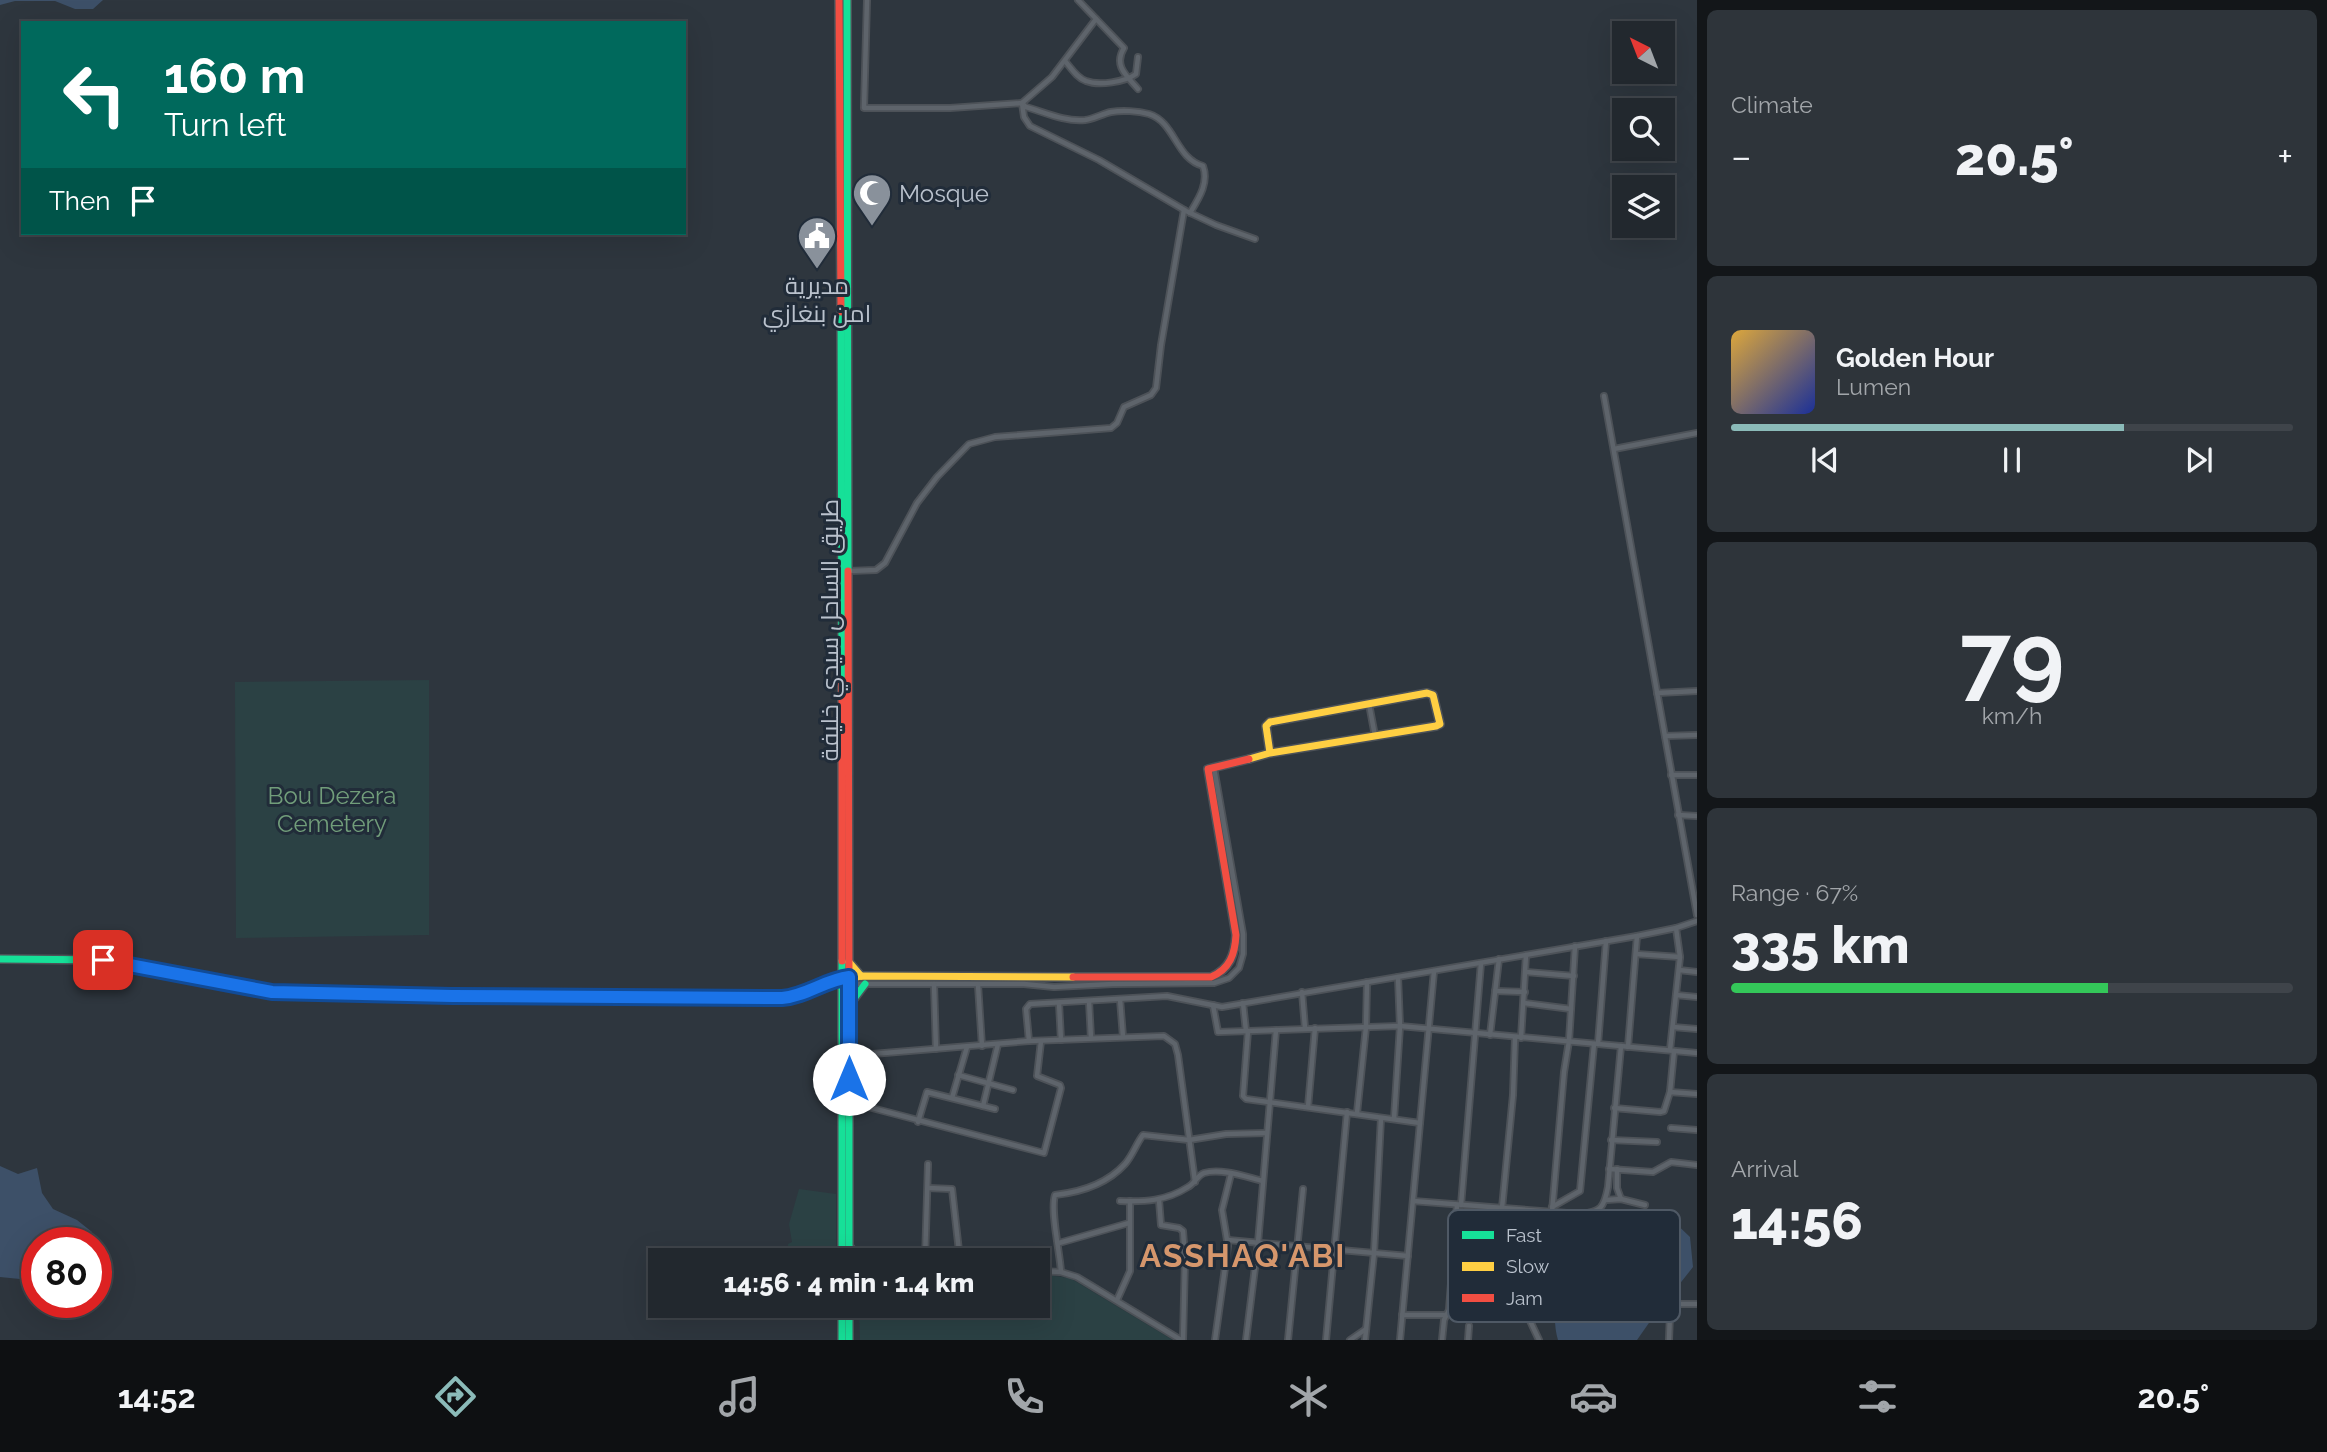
<!DOCTYPE html>
<html lang="en">
<head>
<meta charset="utf-8">
<style>
  :root { --surface:#22282e; --page:#2e343a; --text:#f1f3f6; --muted:#a2a6aa; --line:#3f444a; --accent:#8bbbb9 }
  body { margin:0; font-family:Raleway,Cairo,sans-serif; background:var(--page); color:var(--text); height:100vh; display:flex; flex-direction:column; font-size:26px; white-space:nowrap }
  * { box-sizing:border-box; margin:0 }
  p { font-size:23px; color:var(--muted) }
  .icon { flex:none; width:38px; height:38px; fill:none; stroke:currentColor; stroke-width:2; stroke-linecap:round; stroke-linejoin:round }
  .map { position:relative; flex:1; overflow:hidden }
  .side { display:flex; flex-direction:column; gap:10px; padding:10px; background:#131619; width:630px }
  .side>* { flex:none }
  .guide { position:absolute; left:21px; top:21px; width:665px; height:214px; border-radius:0px; box-shadow:0 7px 28px #0002,0 0 0 2px var(--line); background:#00695c; color:#fff; overflow:hidden }
  .needle { width:46px; rotate:318deg }
  .buttons { position:absolute; left:1612px; top:21px; display:grid; gap:14px }
  .buttons a { display:grid; place-items:center; width:63px; height:63px; border-radius:0px; background:var(--surface); box-shadow:0 7px 28px #0002,0 0 0 2px var(--line); font-size:35px }
  .speed { position:absolute; left:21px; top:1227px; display:flex; gap:14px; font-size:35px; font-weight:700; text-align:center }
  .speed>* { display:grid; place-content:center; width:91px; height:91px; border-radius:50%; background:var(--surface); box-shadow:0 7px 28px #0002,0 0 0 2px var(--line); line-height:1 }
  .speed .limit { border:10px solid #d22; background:#fff; color:#111 }
  .pin { position:absolute; display:grid; place-items:center; width:60px; height:60px; color:#fff; margin:-30px; border-radius:14px; box-shadow:0 4px 10px #0006 }
  .me { position:absolute; width:77px; margin:-38px; rotate:0deg; stroke-linejoin:round; filter:drop-shadow(0 0 5px #0008) }
  .turn { display:flex; align-items:center; gap:24px; height:147px; padding:0 28px; font-size:32px }
  .turn .icon { width:91px; height:91px; stroke-width:2.5 }
  .turn b { display:block; font-size:49px; line-height:60px }
  .then { display:flex; align-items:center; height:66px; padding:0 28px; background:#0003; gap:14px; font-size:26px }
  .big { font-size:52px; font-weight:800; line-height:1.1 }
  .side .card { flex:1; display:flex; flex-direction:column; justify-content:center; gap:10px; min-width:0; padding:0 24px; border-radius:10px; background:var(--page) }
  .side .dial { align-items:center; gap:0 }
  .dial b { font-size:91px; line-height:1 }
  .song { display:flex; align-items:center; gap:21px }
  .cover { width:84px; height:84px; border-radius:10px; background:linear-gradient(135deg,hsl(40 70% 55%),hsl(230 70% 35%)) }
  .played { height:7px; border-radius:4px; background:linear-gradient(90deg,var(--accent) 70%,var(--line) 70%) }
  .keys { display:flex; justify-content:space-around; direction:ltr }
  .heat { display:flex; justify-content:space-between; align-items:center; font-size:38px; direction:ltr }
  .charge { height:10px; border-radius:5px; background:linear-gradient(90deg,#34c759 67%,var(--line) 0) }
  .trip { position:absolute; left:648px; top:1248px; width:402px; height:70px; border-radius:0px; background:var(--surface); box-shadow:0 7px 28px #0002,0 0 0 2px var(--line); font-weight:800; line-height:70px; text-align:center }
  .dock { display:flex; height:112px; justify-content:space-around; align-items:center; background:#0e1012; color:var(--muted) }
  .dock .icon { width:49px; height:49px }
  .dock .current { color:var(--accent) }
  .dock b { font-size:32px; color:var(--text) }
  main { display:flex; flex:1; min-height:0 }
  .map>svg:first-child { display:block }
  .green { fill:#2b4144 }
  .water { fill:#3d5068 }
  .lines { fill:none; stroke-linecap:round; stroke-linejoin:round }
  .street-casing { stroke:#4d5258; stroke-width:8 }
  .fast-casing { stroke:#4d5258; stroke-width:10 }
  .slow-casing { stroke:#4d5258; stroke-width:10 }
  .jam-casing { stroke:#4d5258; stroke-width:10 }
  .street { stroke:#5e646b; stroke-width:4.5 }
  .fast { stroke:#16e098; stroke-width:7 }
  .slow { stroke:#ffcf43; stroke-width:7 }
  .jam { stroke:#f24e42; stroke-width:7 }
  .route-casing { stroke:#114b97; stroke-width:18 }
  .route { stroke:#1a73e8; stroke-width:12 }
  .labels { text-anchor:middle; dominant-baseline:central; stroke-width:6; stroke-linejoin:round; paint-order:stroke }
  .poi-label { font-size:24px; fill:#bac2cd; stroke:#212c39; text-anchor:start }
  .street-label { font-size:24px; fill:#bac2cd; stroke:#212c39 }
  .park-label { font-size:24px; fill:#719d7a; stroke:#212c39 }
  .district-label { font-size:32px; font-weight:bold; letter-spacing:2px; fill:#d5966c; stroke:#212c39 }
  .key { fill:#212c39; stroke:#4f5965; stroke-width:2 }
  .key-label { font-size:19px; fill:#bac2cd }
</style>
</head>
<body>
<main>
<div class="map">
<svg width="1697" height="1340" viewBox="0 0 1697 1340">
  <rect width="100%" height="100%" fill="#2e363e"/>
  <!-- green -->
  <g class="green">
    <path d="M 429,680 L 429,935 L 236,938 L 235,682 Z"/>
    <path d="M 799,1189 L 836,1194 L 836,1260 L 789,1260 L 788,1244 L 792,1242 L 789,1224 Z"/>
    <path d="M 1038,1274 L 1070,1278 L 1173,1340 L 860,1340 L 859,1306 L 1038,1306 Z"/>
  </g>
  <!-- water -->
  <g class="water">
    <path d="M 0,0 L 103,0 L 93,9 L 75,9 L 55,1 L 15,1 L 0,5 Z"/>
    <path d="M 0,1166 L 18,1174 L 37,1168 L 42,1193 L 53,1209 L 77,1220 L 92,1232 L 81,1242 L 37,1242 L 37,1274 L 20,1279 L 0,1277 Z"/>
    <path d="M 1668,1216 L 1690,1237 L 1693,1267 L 1678,1286 L 1660,1286 L 1651,1320 L 1637,1340 L 1558,1340 C 1550,1313 1559,1283 1571,1258 C 1577,1246 1590,1234 1599,1223 L 1638,1224 Z"/>
  </g>
  <g class="lines">
    <!-- street casing -->
    <g class="street-casing">
      <g id="street">
        <path d="M 867,0 L 864,108 L 950,108 L 1022,103 L 1026,107 C 1044,112 1065,122 1085,120 C 1093,119 1102,114 1111,112 C 1122,110 1138,111 1149,114 C 1175,122 1176,159 1203,166 C 1209,183 1199,198 1190,213"/>
        <path d="M 1078,0 L 1124,48 C 1113,66 1127,76 1138,89"/>
        <path d="M 1065,61 C 1071,68 1077,78 1086,81 C 1099,86 1125,82 1136,74 L 1138,57"/>
        <path d="M 1022,103 L 1024,117 L 1030,126 L 1099,160 L 1186,211 L 1216,225 L 1255,239"/>
        <path d="M 1022,103 L 1052,77 L 1096,19"/>
        <path d="M 1604,396 L 1697,915"/>
        <path d="M 1614,449 L 1697,433"/>
        <path d="M 849,571 L 876,570 L 885,563 L 917,503 L 937,477 L 969,444 L 995,437 L 1111,428 L 1117,423 L 1124,407 L 1151,395 L 1156,388 L 1161,345 L 1184,210"/>
        <path d="M 1657,693 L 1697,691"/>
        <path d="M 1369,704 L 1375,736"/>
        <path d="M 1665,736 L 1697,735"/>
        <path d="M 1671,775 L 1697,775"/>
        <path d="M 1678,815 L 1697,816"/>
        <path d="M 1636,954 L 1680,957"/>
        <path d="M 1679,970 L 1697,972"/>
        <path d="M 1526,972 L 1574,976"/>
        <path d="M 847,984 L 1024,984 L 1054,987 L 1113,984 L 1214,983 L 1229,978 L 1239,968 L 1243,954 L 1243,934 L 1214,768"/>
        <path d="M 934,984 L 936,1049"/>
        <path d="M 978,985 L 982,1046"/>
        <path d="M 1495,991 L 1525,992"/>
        <path d="M 1302,992 L 1305,1028"/>
        <path d="M 1676,995 L 1697,997"/>
        <path d="M 1120,999 L 1123,1037"/>
        <path d="M 1089,1001 L 1091,1038"/>
        <path d="M 1059,1003 L 1061,1040"/>
        <path d="M 1243,1003 L 1246,1031"/>
        <path d="M 1524,1003 L 1571,1009"/>
        <path d="M 1213,1005 L 1218,1032 L 1400,1026 L 1697,1053"/>
        <path d="M 1673,1027 L 1697,1029"/>
        <path d="M 1248,1031 L 1243,1096 L 1246,1099 L 1420,1123"/>
        <path d="M 1490,1035 L 1499,959"/>
        <path d="M 1521,1038 L 1526,955"/>
        <path d="M 1029,1041 L 1026,1009 L 1030,1004 L 1167,996 L 1222,1007 L 1637,936 L 1676,928 L 1697,921"/>
        <path d="M 1598,1044 L 1606,941"/>
        <path d="M 1628,1047 L 1637,936"/>
        <path d="M 1670,1050 L 1680,957 L 1676,928"/>
        <path d="M 958,1075 L 1013,1090"/>
        <path d="M 1670,1092 L 1697,1094"/>
        <path d="M 952,1098 L 967,1047"/>
        <path d="M 849,1102 L 1044,1153 L 1061,1088 L 1060,1085 L 1037,1076 L 1041,1041"/>
        <path d="M 860,1106 L 860,1055 L 1029,1041 L 1164,1036 L 1175,1044 L 1178,1055 L 1195,1182"/>
        <path d="M 983,1106 L 998,1044"/>
        <path d="M 1308,1107 L 1315,1028"/>
        <path d="M 1614,1108 L 1660,1112 L 1664,1111 L 1670,1092 L 1674,1051"/>
        <path d="M 1357,1113 L 1366,1027 L 1367,982"/>
        <path d="M 1394,1119 L 1400,1026 L 1398,977"/>
        <path d="M 918,1122 L 927,1092 L 995,1109"/>
        <path d="M 1671,1128 L 1697,1130"/>
        <path d="M 1611,1140 L 1657,1142"/>
        <path d="M 1609,1169 L 1653,1172 L 1671,1162 L 1697,1165"/>
        <path d="M 1617,1169 L 1617,1188 L 1621,1199"/>
        <path d="M 928,1188 L 952,1189 L 960,1260"/>
        <path d="M 1159,1200 L 1161,1225 L 1179,1228 L 1183,1231 L 1185,1258 L 1183,1340"/>
        <path d="M 1606,1200 L 1621,1199 L 1645,1205"/>
        <path d="M 1120,1201 C 1145,1202 1166,1201 1188,1187 C 1194,1184 1198,1175 1204,1173 C 1222,1168 1246,1177 1263,1181"/>
        <path d="M 1413,1201 L 1580,1214 C 1601,1212 1604,1208 1608,1187 L 1621,1046"/>
        <path d="M 1461,1205 L 1481,963"/>
        <path d="M 1552,1207 L 1580,1191 L 1594,1044"/>
        <path d="M 1502,1208 L 1513,1095 L 1515,1038"/>
        <path d="M 1552,1212 L 1564,1072 L 1569,1041 L 1575,946"/>
        <path d="M 1228,1240 L 1408,1256"/>
        <path d="M 1059,1243 L 1129,1223"/>
        <path d="M 851,1247 L 861,1260"/>
        <path d="M 925,1260 L 928,1164"/>
        <path d="M 1038,1271 L 1061,1272 L 1077,1277 L 1181,1340"/>
        <path d="M 1061,1272 C 1060,1253 1050,1210 1055,1195 C 1082,1192 1107,1184 1125,1164 C 1133,1155 1136,1144 1143,1135 L 1189,1140 L 1226,1134 L 1267,1133"/>
        <path d="M 1117,1300 L 1130,1271 L 1130,1201"/>
        <path d="M 1402,1315 L 1446,1315"/>
        <path d="M 1215,1340 L 1228,1246 L 1222,1210 L 1231,1174"/>
        <path d="M 1246,1340 L 1258,1243 L 1276,1030"/>
        <path d="M 1288,1340 L 1303,1189"/>
        <path d="M 1326,1340 L 1347,1112"/>
        <path d="M 1350,1340 L 1366,1329"/>
        <path d="M 1365,1340 L 1374,1253 L 1381,1118"/>
        <path d="M 1400,1340 L 1434,971"/>
        <path d="M 1442,1340 L 1444,1320 L 1449,1310 L 1457,1205"/>
        <path d="M 1468,1340 L 1469,1326"/>
        <path d="M 1539,1340 L 1504,1265 L 1543,1238 L 1563,1232 L 1569,1213"/>
        <path d="M 1669,1340 L 1670,1313 L 1674,1304 L 1697,1304"/>
      </g>
    </g>
    <!-- fast casing -->
    <g class="fast-casing">
      <g id="fast">
        <path d="M 847,0 L 848,571"/>
        <path d="M 841,312 L 842,681"/>
        <path d="M 0,959 L 109,960 L 283,993 L 703,998"/>
        <path d="M 842,961 L 842,1260"/>
        <path d="M 849,975 L 849,1260"/>
        <path d="M 850,1004 L 865,984"/>
        <path d="M 842,1306 L 842,1340"/>
        <path d="M 849,1306 L 849,1340"/>
      </g>
    </g>
    <!-- slow casing -->
    <g class="slow-casing">
      <g id="slow">
        <path d="M 1249,759 L 1270,753 L 1436,726 L 1440,724 L 1433,695 L 1427,693 L 1270,722 L 1266,726 L 1270,753"/>
        <path d="M 849,962 L 861,976"/>
        <path d="M 703,998 L 782,998 L 861,976 L 1073,977"/>
      </g>
    </g>
    <!-- jam casing -->
    <g class="jam-casing">
      <g id="jam">
        <path d="M 839,0 L 841,312"/>
        <path d="M 848,571 L 849,975"/>
        <path d="M 842,681 L 842,961"/>
        <path d="M 1073,977 L 1211,977 C 1230,969 1235,954 1236,935 L 1208,769 L 1249,759"/>
      </g>
    </g>
    <!-- street -->
    <use href="#street" class="street"/>
    <!-- fast -->
    <use href="#fast" class="fast"/>
    <!-- slow -->
    <use href="#slow" class="slow"/>
    <!-- jam -->
    <use href="#jam" class="jam"/>
  </g>
  <g class="lines">
    <!-- route casing -->
    <g class="route-casing">
      <path id="route" d="M 103,960 L 272,992 L 452,996 L 782,998 C 806,996 825,980 849,977 L 849,1079"/>
    </g>
    <!-- route -->
    <use href="#route" class="route"/>
  </g>
  <!-- icons -->
  <defs>
    <g id="mosque-pin" transform="scale(2.0125)"><path d="M0 17L-7.5 6A9.5 9.5 0 1 1 7.5 6Z" fill="#89919b" stroke="#212c39"/><path d="M3.5-4.9A6 6 0 1 0 3.5 4.9A5 5 0 1 1 3.5-4.9Z" fill="#fff"/></g>
    <g id="civic-pin" transform="scale(2.0125)"><path d="M0 17L-7.5 6A9.5 9.5 0 1 1 7.5 6Z" fill="#89919b" stroke="#212c39"/><path d="M-.6-6.5H3V-4.5H.6V-3L4-1V1h2V6H-6V1h2V-1L-.6-3ZM-1.2 2.5V6h2.4V2.5Z" fill="#fff"/></g>
  </defs>
  <g fill-rule="evenodd">
    <use href="#mosque-pin" x="872" y="193"/>
    <use href="#civic-pin" x="817" y="236"/>
  </g>
  <g class="labels">
    <!-- poi labels -->
    <g class="poi-label">
      <text x="899" y="193">Mosque</text>
      <text x="817" y="285" text-anchor="middle">مديرية<tspan x="817" dy="28">امن بنغازي</tspan></text>
    </g>
    <!-- street labels -->
    <g class="street-label">
      <text transform="translate(829 630) rotate(-90)">طريق الساحل سيدي خليفة</text>
    </g>
    <!-- park labels -->
    <g class="park-label">
      <text x="332" y="795">Bou Dezera<tspan x="332" dy="28">Cemetery</tspan></text>
    </g>
    <!-- district labels -->
    <g class="district-label">
      <text x="1243" y="1255">ASSHAQ'ABI</text>
    </g>
  </g>
  <!-- legend -->
  <rect x="1448" y="1210" width="232" height="112" rx="10" class="key"/>
  <rect x="1462" y="1231" width="32" height="8" fill="#16e098"/>
  <rect x="1462" y="1262" width="32" height="9" fill="#ffcf43"/>
  <rect x="1462" y="1294" width="32" height="8" fill="#f24e42"/>
  <g class="key-label">
    <text x="1506" y="1242">Fast</text>
    <text x="1506" y="1273">Slow</text>
    <text x="1506" y="1305">Jam</text>
  </g>
</svg>
<div class="buttons">
<a><svg class="needle" viewBox="-14 -14 28 28"><path d="M0-13l5 13h-10z" fill="#e53935"/><path d="M0 13l5-13h-10z" fill="#a2a6aa"/></svg></a>
<a><svg class="icon" aria-label="search" viewBox="0 0 24 24"><circle cx="10" cy="10" r="6"/><path d="M15 15l6 6"/></svg></a>
<a><svg class="icon" aria-label="layers" viewBox="0 0 24 24"><path d="M12 4l9 5-9 5-9-5zM3 14l9 5 9-5"/></svg></a>
</div>
<div class="speed"><div class="limit">80</div></div>
<div class="pin" style="left:103px;top:960px;background:#d93025"><svg class="icon" aria-label="arrive" viewBox="0 0 24 24"><path d="M6 21V4h12l-3 4 3 4H6"/></svg></div>
<svg class="me" style="left:849px;top:1079px" viewBox="-20 -20 40 40"><circle r="19" fill="#fff"/><path d="M0-13L10 11 0 6-10 11z" fill="#1a73e8"/></svg>
<div class="trip">14:56 · 4 min · 1.4 km</div>
<div class="guide">
<div class="turn"><svg class="icon" aria-label="left" viewBox="0 0 24 24"><path d="M17 20v-9H6M10 6l-5 5 5 5"/></svg><div><b>160 m</b>Turn left</div></div>
<div class="then">Then<svg class="icon" aria-label="arrive" viewBox="0 0 24 24"><path d="M6 21V4h12l-3 4 3 4H6"/></svg></div>
</div>
</div>
<section class="side">
<div class="card"><p>Climate</p>
<div class="heat"><a>−</a><b class="big">20.5°</b><a>+</a></div>
</div>
<div class="card">
<div class="song"><i class="cover"></i><div><b>Golden Hour</b><p>Lumen</p></div></div>
<div class="played"></div>
<div class="keys"><svg class="icon" aria-label="previous" viewBox="0 0 24 24"><path d="M18 5L8 12l10 7zM5 5v14"/></svg><svg class="icon" aria-label="pause" viewBox="0 0 24 24"><path d="M8 5v14M16 5v14"/></svg><svg class="icon" aria-label="next" viewBox="0 0 24 24"><path d="M6 5l10 7-10 7zM19 5v14"/></svg></div>
</div>
<div class="card dial"><b>79</b><p>km/h</p></div>
<div class="card"><p>Range · 67%</p><b class="big">335 km</b><div class="charge"></div></div>
<div class="card"><p>Arrival</p><b class="big">14:56</b></div>
</section>
</main>
<nav class="dock">
<b>14:52</b>
<svg class="icon current" aria-label="directions" viewBox="0 0 24 24"><path d="M12 3l9 9-9 9-9-9zM9 14v-3h6M13 9l2 2-2 2"/></svg>
<svg class="icon" aria-label="music" viewBox="0 0 24 24"><path d="M9 18V5l10-2v13"/><circle cx="6" cy="18" r="3"/><circle cx="16" cy="16" r="3"/></svg>
<svg class="icon" aria-label="phone" viewBox="0 0 24 24"><path d="M5 4h4l2 5-3 2q2 4 5 5l2-3 5 2v4C11 20 4 13 5 4z"/></svg>
<svg class="icon" aria-label="climate" viewBox="0 0 24 24"><path d="M12 3v18M4 7l16 10M4 17L20 7"/></svg>
<svg class="icon" aria-label="car" viewBox="0 0 24 24"><path d="M5 17H2v-5l4-1 3-4h7l3 4 3 1v5h-3M9 17h6M6 11h13"/><circle cx="7" cy="17" r="2"/><circle cx="17" cy="17" r="2"/></svg>
<svg class="icon" aria-label="filters" viewBox="0 0 24 24"><path d="M4 7h16M4 17h16"/><circle cx="9" cy="7" r="2"/><circle cx="15" cy="17" r="2"/></svg>
<b>20.5°</b>
</nav>
</body>
</html>
